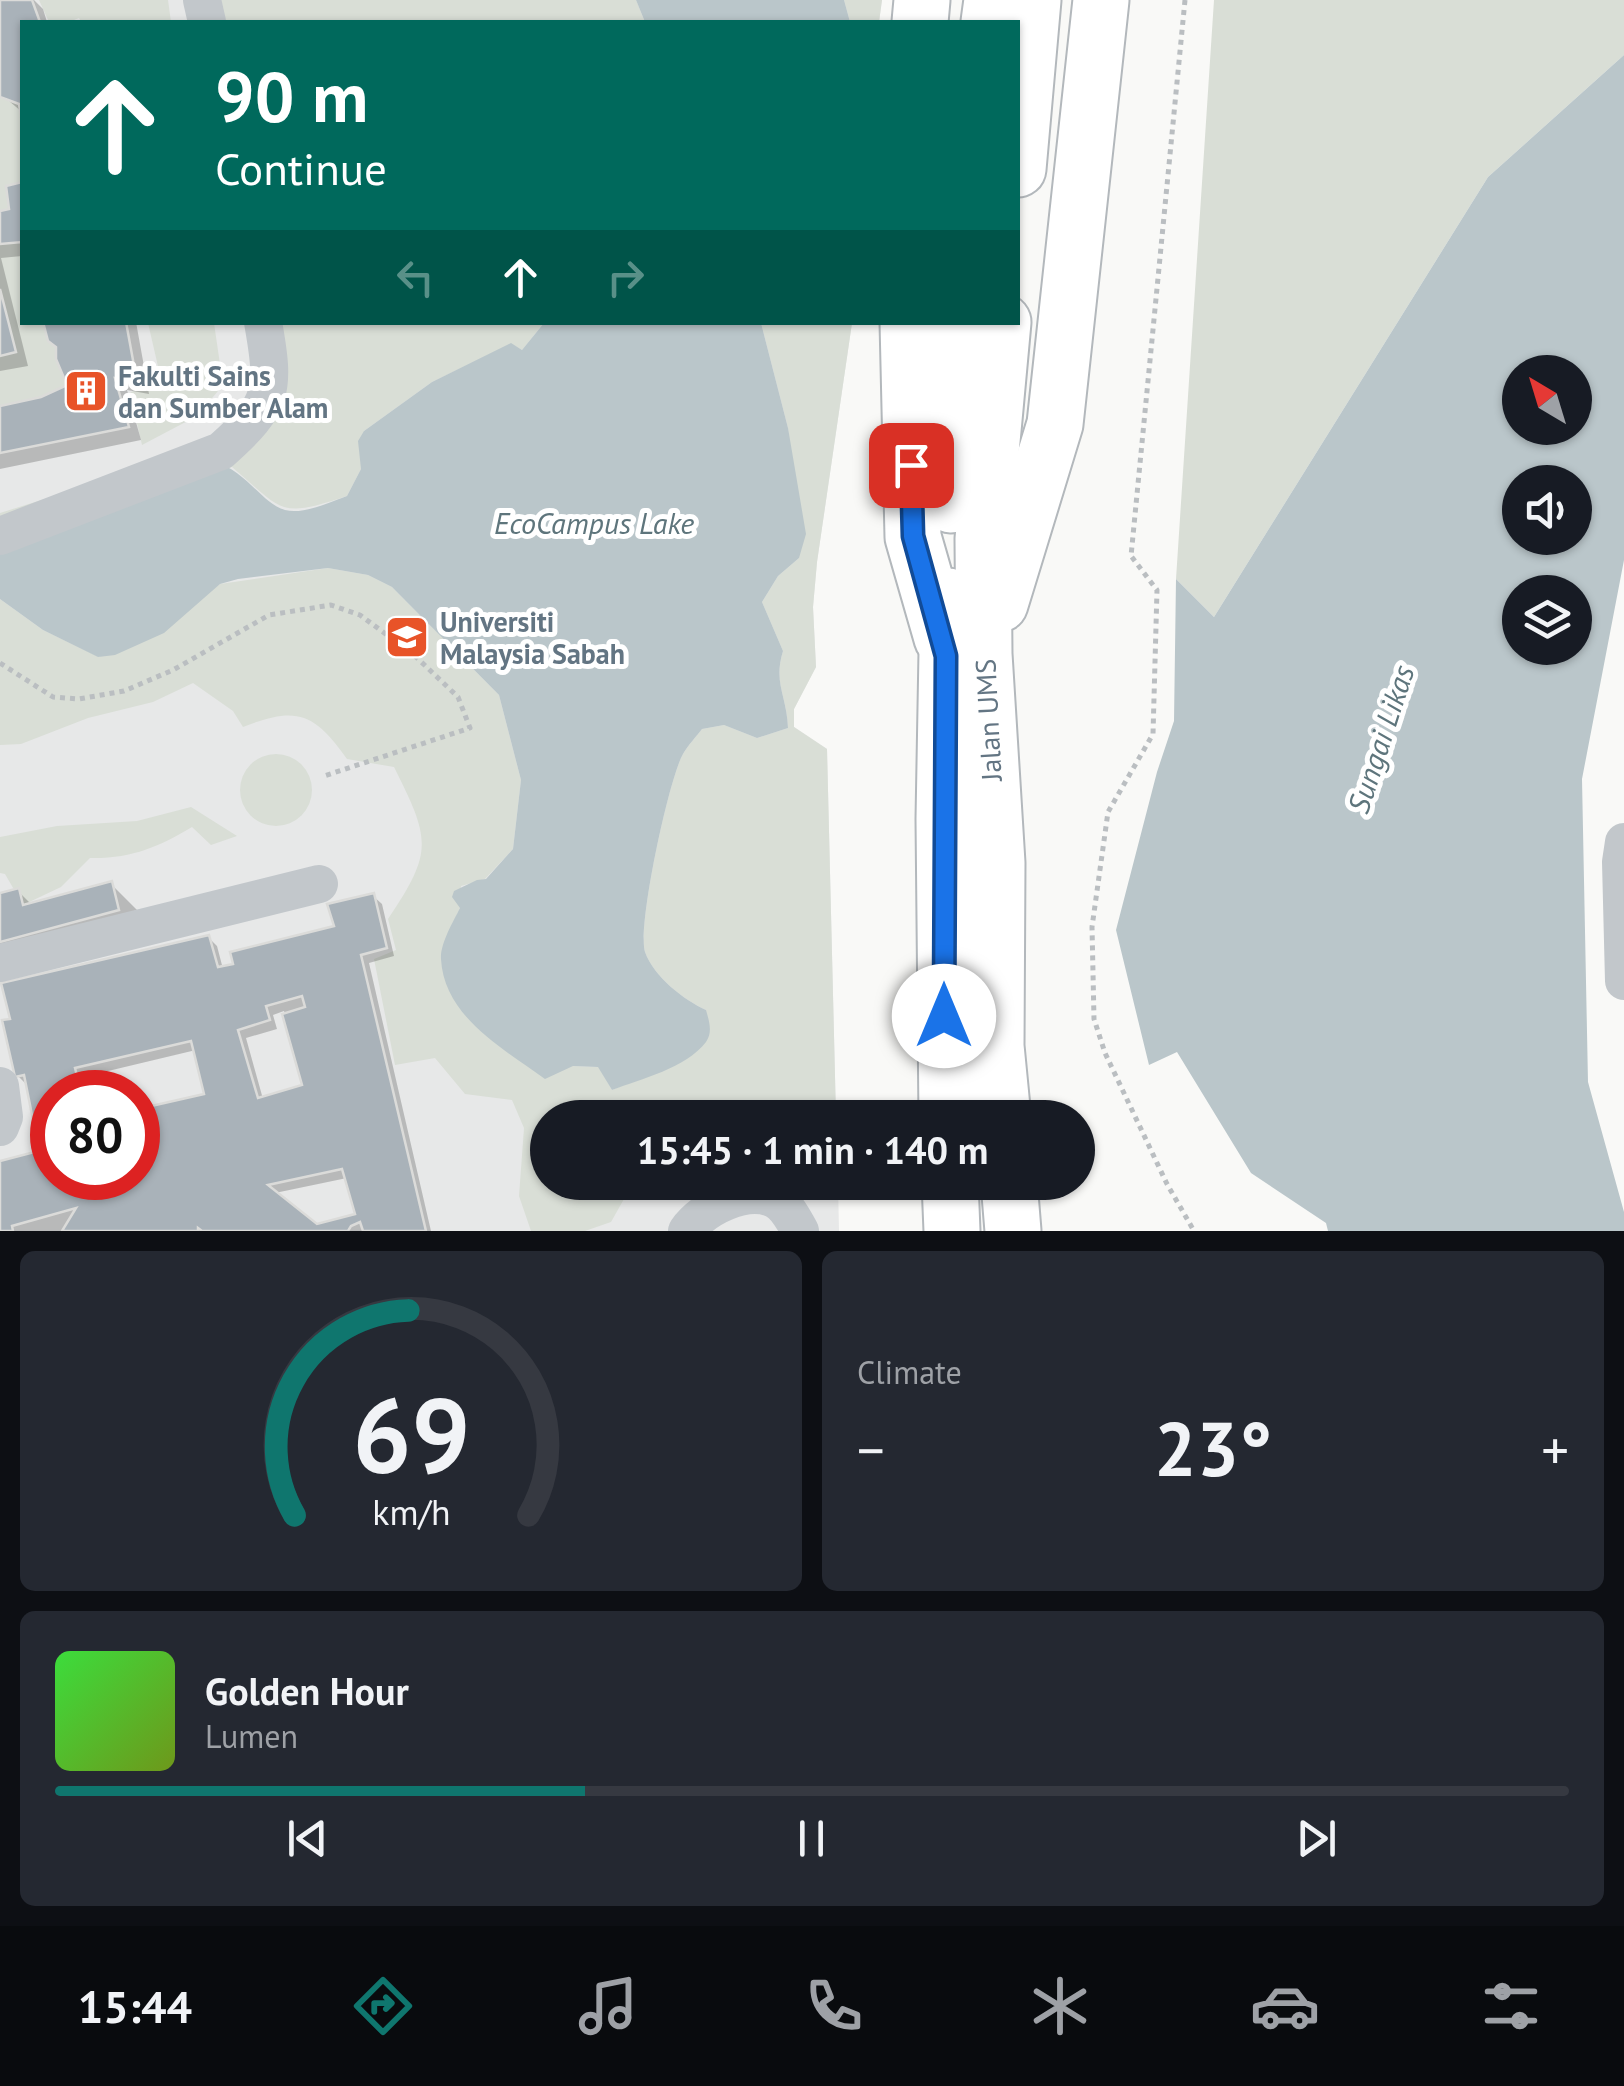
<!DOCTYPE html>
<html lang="en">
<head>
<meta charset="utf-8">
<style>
  :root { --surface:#171b24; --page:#242831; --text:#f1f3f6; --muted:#9ea1a6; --line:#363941; --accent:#0f766e }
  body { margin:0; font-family:"PT Sans",sans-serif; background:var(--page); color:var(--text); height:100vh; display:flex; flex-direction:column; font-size:38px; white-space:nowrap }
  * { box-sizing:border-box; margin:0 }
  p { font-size:32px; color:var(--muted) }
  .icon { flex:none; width:55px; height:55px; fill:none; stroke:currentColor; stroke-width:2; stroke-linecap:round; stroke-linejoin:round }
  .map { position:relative; height:1231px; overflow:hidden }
  .drawer { display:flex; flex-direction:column; gap:20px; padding:20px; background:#0d0f14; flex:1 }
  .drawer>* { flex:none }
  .top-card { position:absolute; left:20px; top:20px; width:1000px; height:305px; border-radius:0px; box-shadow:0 2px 8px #0004; background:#00695c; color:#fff; overflow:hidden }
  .needle { width:65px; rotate:322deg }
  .buttons { position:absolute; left:1502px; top:355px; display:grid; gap:20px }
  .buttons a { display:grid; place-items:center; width:90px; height:90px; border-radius:50%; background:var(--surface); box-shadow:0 2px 8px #0004; font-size:50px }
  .speed { position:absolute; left:30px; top:1070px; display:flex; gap:20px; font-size:50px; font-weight:700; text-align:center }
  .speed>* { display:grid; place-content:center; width:130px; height:130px; border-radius:50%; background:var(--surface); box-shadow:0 2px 8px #0004; line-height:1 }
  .speed .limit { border:15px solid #d22; background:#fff; color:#111 }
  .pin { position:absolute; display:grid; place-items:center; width:85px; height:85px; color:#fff; margin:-42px; border-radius:20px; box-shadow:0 5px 15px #0006 }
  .me { position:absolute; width:110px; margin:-55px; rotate:0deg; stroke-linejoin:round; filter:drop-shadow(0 0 8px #0008) }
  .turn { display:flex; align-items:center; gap:35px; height:210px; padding:0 30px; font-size:45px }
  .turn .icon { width:130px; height:130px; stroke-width:2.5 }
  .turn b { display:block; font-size:70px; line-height:85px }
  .lanes { display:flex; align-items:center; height:95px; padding:0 30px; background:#0003; justify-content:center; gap:50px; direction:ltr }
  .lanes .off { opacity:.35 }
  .big { font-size:75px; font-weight:700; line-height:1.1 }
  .drawer .widget { flex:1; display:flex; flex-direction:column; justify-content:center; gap:15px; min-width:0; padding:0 35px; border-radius:15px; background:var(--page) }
  .drawer .dial { align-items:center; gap:0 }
  .dial svg { height:260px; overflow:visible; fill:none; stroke:var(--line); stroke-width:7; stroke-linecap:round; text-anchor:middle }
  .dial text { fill:var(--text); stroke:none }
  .song { display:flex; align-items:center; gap:30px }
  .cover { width:120px; height:120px; border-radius:15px; background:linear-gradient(135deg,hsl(120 70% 55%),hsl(80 70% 35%)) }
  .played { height:10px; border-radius:5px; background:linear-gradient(90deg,var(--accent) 35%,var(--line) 35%) }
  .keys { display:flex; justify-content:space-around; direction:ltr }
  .heat { display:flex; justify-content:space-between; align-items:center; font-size:55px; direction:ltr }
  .drawer .tiles { flex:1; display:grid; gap:20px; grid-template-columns:1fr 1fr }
  .widget:last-child { grid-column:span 2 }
  .trip { position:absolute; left:530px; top:1100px; width:565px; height:100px; border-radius:50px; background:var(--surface); box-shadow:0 2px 8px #0004; font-weight:700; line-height:100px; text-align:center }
  .tabs { display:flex; height:160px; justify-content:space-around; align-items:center; background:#090b0e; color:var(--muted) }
  .tabs .icon { width:70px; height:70px }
  .tabs .active { color:var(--accent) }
  .tabs b { font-size:45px; color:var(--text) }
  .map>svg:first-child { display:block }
  .built { fill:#e7e8e8; fill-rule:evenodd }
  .green { fill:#d9ded6 }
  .water { fill:#bac6ca; fill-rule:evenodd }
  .shadow { fill:#0003; fill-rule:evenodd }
  .building { fill:#a9b2b9; stroke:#dbdbd9; stroke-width:2.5; fill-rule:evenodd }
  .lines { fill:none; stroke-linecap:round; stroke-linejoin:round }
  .highway-casing { stroke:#b3b8bc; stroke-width:59 }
  .path { stroke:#babec1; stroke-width:5; stroke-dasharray:5 5; stroke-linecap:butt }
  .minor { stroke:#c2c7cb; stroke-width:38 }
  .highway { stroke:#fff; stroke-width:55 }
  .route-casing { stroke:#114b97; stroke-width:25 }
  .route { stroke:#1a73e8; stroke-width:18 }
  .labels { text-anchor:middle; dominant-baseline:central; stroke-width:10; stroke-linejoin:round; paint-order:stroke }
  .poi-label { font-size:28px; font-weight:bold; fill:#637583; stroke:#fff; text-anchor:start }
  .street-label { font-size:28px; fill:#637583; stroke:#fff }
  .water-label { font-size:30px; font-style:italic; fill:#5e757c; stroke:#fff }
</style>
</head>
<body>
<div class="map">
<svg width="1624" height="1231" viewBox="0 0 1624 1231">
  <rect width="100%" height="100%" fill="#f9f9f7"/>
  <!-- built -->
  <path class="built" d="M 0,0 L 882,0 L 879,22 L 22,22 L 22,322 L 852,323 L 817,562 L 813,607 L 816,667 L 794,709 L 794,727 L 827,749 L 836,1117 L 548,1118 L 548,1182 L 838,1183 L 839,1231 L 0,1231 ZM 52,1092 L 138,1092 L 138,1178 L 52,1178 Z"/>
  <!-- green -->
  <g class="green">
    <path d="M 39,0 L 168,0 L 171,22 L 81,22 L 79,18 L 69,22 L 49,22 Z"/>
    <path d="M 198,0 L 636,0 L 645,22 L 202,22 Z"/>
    <path d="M 844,0 L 882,0 L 879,22 L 850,22 Z"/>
    <path d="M 1214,0 L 1624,0 L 1624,55 L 1488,177 L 1214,617 L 1176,579 Z"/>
    <path d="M 0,97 L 19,104 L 22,122 L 22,182 L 6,186 L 9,209 L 0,211 Z"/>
    <path d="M 22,242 L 22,322 L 43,323 L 48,341 L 56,347 L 56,359 L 67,385 L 41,397 L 0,406 L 0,356 L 16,352 L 0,289 L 0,244 Z"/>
    <path d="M 148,323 L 214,323 L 223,385 L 197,416 L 142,445 L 130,393 L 160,375 Z"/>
    <path d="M 257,323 L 544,323 L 522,350 L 511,344 L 432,382 L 364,431 L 361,469 L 347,496 C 278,519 284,511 232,467 L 0,544 L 0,513 L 166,461 L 254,415 Z"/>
    <path d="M 761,323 L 852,323 L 817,562 L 813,607 L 816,667 L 794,709 L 794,727 L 827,749 L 836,1117 L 548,1118 L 548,1182 L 633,1183 L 611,1222 L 585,1231 L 531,1231 L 519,1196 L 524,1128 L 512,1100 L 465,1094 L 435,1058 L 395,1065 L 374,959 L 396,950 L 388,919 C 434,851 430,839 394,767 L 347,759 C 314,712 296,706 243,727 L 233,711 L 193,683 L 153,702 L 88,718 L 21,744 L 0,745 L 0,599 L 43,630 L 99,657 L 220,584 L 328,568 L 368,575 L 392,587 L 499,695 L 521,780 L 513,849 L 485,879 L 461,886 L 460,908 L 452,925 L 573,1066 L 599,1067 L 612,1090 L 684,1059 L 706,1010 C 684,1000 654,977 645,952 C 637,927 669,778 683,754 C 688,745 696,737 702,729 L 724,725 L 757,738 L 788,728 C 787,695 773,683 783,651 L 762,602 L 778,576 L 799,558 L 788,428 Z"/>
    <circle cx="276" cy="790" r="36"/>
    <path d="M 191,807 L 237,836 L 211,845 L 192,827 C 159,847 130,859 90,858 L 61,887 L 23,905 L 5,874 L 0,873 L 0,837 L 57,826 L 137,821 Z"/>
  </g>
  <!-- water -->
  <g class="water">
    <path d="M 636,0 L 844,0 L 850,22 L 645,22 Z"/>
    <path d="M 1624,55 L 1624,560 L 1582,779 L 1588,1082 L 1624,1212 L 1624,1231 L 1328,1231 L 1326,1223 L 1251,1173 L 1177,1052 L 1149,1065 L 1116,930 L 1157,772 L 1174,721 L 1176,579 L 1214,617 L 1488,177 ZM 1520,372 L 1575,372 L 1575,428 L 1520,428 ZM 1520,482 L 1575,482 L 1575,538 L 1520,538 ZM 1520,592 L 1575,592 L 1575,648 L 1520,648 Z"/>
    <path d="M 544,323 L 761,323 L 788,428 L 806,534 L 799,558 L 778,576 L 762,602 L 783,651 C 773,683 787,696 788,728 L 757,738 L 724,725 L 702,729 C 696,737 688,745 683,754 C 669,778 637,927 645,952 C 654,977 684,1000 706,1010 C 709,1021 713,1032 706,1042 C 686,1068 641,1079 612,1090 L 598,1067 L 573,1066 L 545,1079 C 504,1049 444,1017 441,959 C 440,944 453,922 460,908 L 452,897 L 454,891 L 477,880 L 486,879 L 513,849 L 521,780 L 499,695 L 392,587 L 368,575 L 328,568 L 238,579 L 220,584 L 164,633 L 115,655 L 98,657 L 43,630 L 0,599 L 0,544 L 213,461 C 247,471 261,503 285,510 C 303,515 330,502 347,496 L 361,469 L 358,441 L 364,431 L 432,382 L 511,343 L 522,350 Z"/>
  </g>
  <!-- shadow -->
  <g class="shadow">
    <path d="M 9,0 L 34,0 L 43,9 L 47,22 L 22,22 L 22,112 L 2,95 L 0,85 L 0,2 Z"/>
    <path d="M 22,185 L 22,256 L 1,258 L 28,366 L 0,371 L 0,214 L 12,211 L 9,188 Z"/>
    <path d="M 45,322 L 136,322 L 149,394 L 127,390 L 141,440 L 0,469 L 0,408 L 42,399 L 70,386 L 58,348 Z"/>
    <path d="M 111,884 L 137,910 L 0,956 L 0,896 L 18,891 L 32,905 Z"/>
    <path d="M 373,896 L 382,904 L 394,956 L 369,963 L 431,1231 L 0,1231 L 0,1164 L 45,1152 L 44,1136 L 38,1129 L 27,1085 L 18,1076 L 208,937 L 217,946 L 223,969 L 337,927 ZM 284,1011 L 306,1086 L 263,1099 L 246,1038 L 277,1029 L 273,1015 ZM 196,1050 L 207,1095 L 138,1112 L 138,1178 L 52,1178 L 52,1092 L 86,1092 L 83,1077 ZM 347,1178 L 358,1216 L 317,1226 L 275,1193 Z"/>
  </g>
  <!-- building -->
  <g class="building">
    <path d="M 0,0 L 32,0 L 40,22 L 22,22 L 22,122 L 19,104 L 0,97 Z"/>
    <path d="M 22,182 L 22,244 L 22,242 L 0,244 L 0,211 L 9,209 L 6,186 Z"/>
    <path d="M 0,289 L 16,352 L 0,356 Z"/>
    <path d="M 43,322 L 126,322 L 137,382 L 115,378 L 129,427 L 0,453 L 0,406 L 41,397 L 67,385 L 56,359 L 56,347 L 48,341 Z"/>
    <path d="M 112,881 L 119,910 L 0,942 L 0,893 L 19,888 L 23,905 Z"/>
    <path d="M 374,893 L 387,948 L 361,955 L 426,1231 L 363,1231 L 360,1222 L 351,1226 L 348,1231 L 202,1231 L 198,1228 L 198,1231 L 62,1231 L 76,1208 L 12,1226 L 13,1231 L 0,1231 L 0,1161 L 42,1150 L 41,1131 L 35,1130 L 24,1075 L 15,1077 L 2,1020 L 10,1019 L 1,983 L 209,935 L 218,967 L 233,964 L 230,952 L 334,926 L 327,904 ZM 302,996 L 305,1007 L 282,1014 L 302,1085 L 258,1098 L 238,1030 L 270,1020 L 266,1006 ZM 191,1041 L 204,1094 L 138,1109 L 138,1178 L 52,1178 L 52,1092 L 81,1092 L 75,1068 ZM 342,1169 L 355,1214 L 317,1224 L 268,1185 Z"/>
  </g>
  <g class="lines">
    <!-- highway casing -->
    <g class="highway-casing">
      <g id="highway">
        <path d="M 920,22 L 922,0"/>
        <path d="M 989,22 L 992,0"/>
        <path d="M 1018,169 L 1033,0"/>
        <path d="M 908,322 L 913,537 L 942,638"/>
        <path d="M 951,505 L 958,322"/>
        <path d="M 1000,604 L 1055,424 L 1101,0"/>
        <path d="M 947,1118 L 944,819 L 948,596"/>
        <path d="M 1003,1118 L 996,1046 L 997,863 L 984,654 L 983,539 L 1003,322"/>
        <path d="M 950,1182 L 952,1231"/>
        <path d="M 1009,1182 L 1013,1231"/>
      </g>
    </g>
    <!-- path -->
    <g class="path">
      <path d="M 1185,0 L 1131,556 L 1157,590 L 1153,734 L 1108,812 L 1092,927 L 1094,1019 L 1105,1053 L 1167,1184 L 1194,1231"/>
      <path d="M 0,663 L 53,697 L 79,699 L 124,691 L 173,670 L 269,615 L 331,605 L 360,615 L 414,655 L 458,697 L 470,728 L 324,776"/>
    </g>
    <!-- minor -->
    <g class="minor">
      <path d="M 202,0 L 207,22"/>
      <path d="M 0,536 L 221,451 C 274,404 275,390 263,322"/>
      <path d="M 1624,842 L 1621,862 L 1624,981"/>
      <path d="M 0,963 L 319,884"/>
      <path d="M 0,1086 L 4,1117 L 0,1127"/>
      <path d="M 687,1231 C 703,1208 746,1186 774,1199 C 787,1205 793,1219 800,1231"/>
    </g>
    <!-- highway -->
    <use href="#highway" class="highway"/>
  </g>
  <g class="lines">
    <!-- route casing -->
    <g class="route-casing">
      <path id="route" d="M 911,465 L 913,536 L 946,656 L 944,1016"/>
    </g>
    <!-- route -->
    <use href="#route" class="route"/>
  </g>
  <!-- icons -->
  <defs>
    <g id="building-square" transform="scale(2.25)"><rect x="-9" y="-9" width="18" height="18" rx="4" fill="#e85328" stroke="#fff"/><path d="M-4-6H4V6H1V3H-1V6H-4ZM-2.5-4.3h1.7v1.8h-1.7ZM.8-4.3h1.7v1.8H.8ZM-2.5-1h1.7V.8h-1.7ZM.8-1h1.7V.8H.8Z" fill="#fff"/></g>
    <g id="university-square" transform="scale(2.25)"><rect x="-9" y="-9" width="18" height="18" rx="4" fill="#e85328" stroke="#fff"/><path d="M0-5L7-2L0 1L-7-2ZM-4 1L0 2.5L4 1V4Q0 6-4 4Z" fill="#fff"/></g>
  </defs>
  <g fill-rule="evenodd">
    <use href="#building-square" x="86" y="391"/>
    <use href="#university-square" x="407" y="637"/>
  </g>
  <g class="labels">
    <!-- poi labels -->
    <g class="poi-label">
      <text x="118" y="375">Fakulti Sains<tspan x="118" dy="32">dan Sumber Alam</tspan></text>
      <text x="440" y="621">Universiti<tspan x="440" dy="32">Malaysia Sabah</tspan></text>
    </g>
    <!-- street labels -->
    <g class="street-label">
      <text transform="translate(988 720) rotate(-93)">Jalan UMS</text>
    </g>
    <!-- water labels -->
    <g class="water-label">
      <text x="594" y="522">EcoCampus Lake</text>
      <text transform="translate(1380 739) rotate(-72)">Sungai Likas</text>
    </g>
  </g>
</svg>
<div class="buttons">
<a><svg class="needle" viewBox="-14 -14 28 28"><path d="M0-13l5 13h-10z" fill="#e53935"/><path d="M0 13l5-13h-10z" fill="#9ea1a6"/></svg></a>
<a><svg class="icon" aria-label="sound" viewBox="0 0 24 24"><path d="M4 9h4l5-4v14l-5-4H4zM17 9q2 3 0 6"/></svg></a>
<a><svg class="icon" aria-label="layers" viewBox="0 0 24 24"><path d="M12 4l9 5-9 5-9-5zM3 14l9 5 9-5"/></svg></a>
</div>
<div class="speed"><div class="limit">80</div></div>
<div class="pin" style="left:911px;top:465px;background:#d93025"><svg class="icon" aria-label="arrive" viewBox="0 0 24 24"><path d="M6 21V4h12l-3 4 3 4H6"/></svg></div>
<svg class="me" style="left:944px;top:1016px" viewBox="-20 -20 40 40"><circle r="19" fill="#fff"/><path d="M0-13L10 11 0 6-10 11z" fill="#1a73e8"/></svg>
<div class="trip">15:45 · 1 min · 140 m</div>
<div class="top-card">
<div class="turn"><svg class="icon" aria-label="ahead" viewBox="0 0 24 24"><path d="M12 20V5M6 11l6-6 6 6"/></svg><div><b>90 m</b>Continue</div></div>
<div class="lanes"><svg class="icon off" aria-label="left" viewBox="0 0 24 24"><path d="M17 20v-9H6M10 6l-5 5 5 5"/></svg><svg class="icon" aria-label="ahead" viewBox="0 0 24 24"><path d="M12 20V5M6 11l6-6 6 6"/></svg><svg class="icon off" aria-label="right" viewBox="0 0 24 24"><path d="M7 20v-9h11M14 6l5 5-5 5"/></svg></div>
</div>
</div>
<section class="drawer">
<div class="tiles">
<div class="widget dial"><svg viewBox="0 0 100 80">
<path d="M14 69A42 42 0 1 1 86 69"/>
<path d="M14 69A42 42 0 0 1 49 6" stroke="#0f766e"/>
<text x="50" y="56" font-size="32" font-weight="700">69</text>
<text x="50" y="72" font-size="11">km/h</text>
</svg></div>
<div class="widget"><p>Climate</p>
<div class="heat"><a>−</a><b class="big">23°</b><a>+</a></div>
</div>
<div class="widget">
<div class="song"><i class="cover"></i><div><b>Golden Hour</b><p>Lumen</p></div></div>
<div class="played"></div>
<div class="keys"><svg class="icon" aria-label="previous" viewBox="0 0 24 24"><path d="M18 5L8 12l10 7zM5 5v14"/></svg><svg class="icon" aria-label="pause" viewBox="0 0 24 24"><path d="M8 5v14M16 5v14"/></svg><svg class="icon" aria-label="next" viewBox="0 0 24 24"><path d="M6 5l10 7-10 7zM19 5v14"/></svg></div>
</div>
</div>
</section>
<nav class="tabs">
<b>15:44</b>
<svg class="icon active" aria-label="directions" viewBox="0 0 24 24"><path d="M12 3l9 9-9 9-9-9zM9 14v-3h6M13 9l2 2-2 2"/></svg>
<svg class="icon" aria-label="music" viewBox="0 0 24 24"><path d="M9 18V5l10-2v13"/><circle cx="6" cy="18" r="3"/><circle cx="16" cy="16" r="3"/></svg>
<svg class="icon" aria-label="phone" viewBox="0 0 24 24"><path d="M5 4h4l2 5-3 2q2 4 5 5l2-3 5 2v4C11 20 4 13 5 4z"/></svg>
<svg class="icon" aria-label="climate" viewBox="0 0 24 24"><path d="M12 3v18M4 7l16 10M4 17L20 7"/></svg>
<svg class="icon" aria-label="car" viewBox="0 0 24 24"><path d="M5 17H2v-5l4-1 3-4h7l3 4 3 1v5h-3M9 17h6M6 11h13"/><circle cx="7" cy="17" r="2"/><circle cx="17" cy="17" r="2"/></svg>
<svg class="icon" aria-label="filters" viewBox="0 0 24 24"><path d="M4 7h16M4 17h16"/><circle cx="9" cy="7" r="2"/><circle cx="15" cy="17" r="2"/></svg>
</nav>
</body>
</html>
